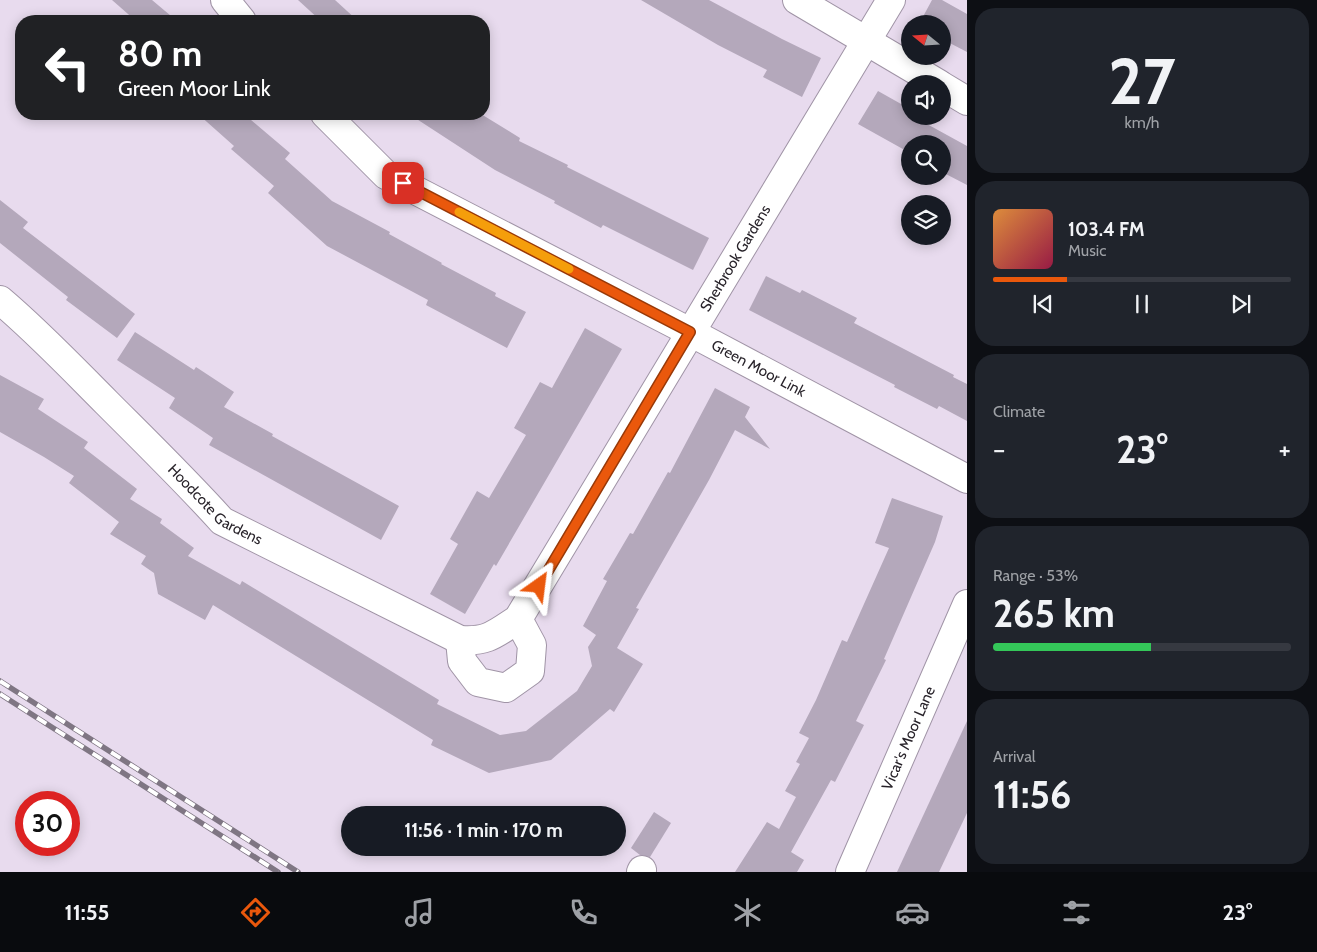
<!DOCTYPE html>
<html lang="en">
<head>
<meta charset="utf-8">
<style>
  :root { --surface:#171b24; --page:#20242c; --text:#f1f3f6; --muted:#9ea1a6; --line:#363941; --accent:#ea580c }
  body { margin:0; font-family:Cabin,sans-serif; background:var(--page); color:var(--text); height:100vh; display:flex; flex-direction:column; font-size:19px; white-space:nowrap }
  * { box-sizing:border-box; margin:0 }
  p { font-size:16px; color:var(--muted) }
  .icon { flex:none; width:28px; height:28px; fill:none; stroke:currentColor; stroke-width:2; stroke-linecap:round; stroke-linejoin:round }
  .map { position:relative; flex:1; overflow:hidden }
  .panel { display:flex; flex-direction:column; gap:8px; padding:8px; background:#0d0f14; width:350px }
  .panel>* { flex:none }
  .top-card { position:absolute; left:15px; top:15px; width:475px; height:105px; border-radius:20px; box-shadow:0 2px 12px #0003; background:#202124; color:#fff; overflow:hidden }
  .needle { width:32px; rotate:288deg }
  .controls { position:absolute; left:901px; top:15px; display:grid; gap:10px }
  .controls a { display:grid; place-items:center; width:50px; height:50px; border-radius:50%; background:var(--surface); box-shadow:0 2px 12px #0003; font-size:25px }
  .speed { position:absolute; left:15px; top:791px; display:flex; gap:10px; font-size:25px; font-weight:700; text-align:center }
  .speed>* { display:grid; place-content:center; width:65px; height:65px; border-radius:50%; background:var(--surface); box-shadow:0 2px 12px #0003; line-height:1 }
  .speed .limit { border:8px solid #d22; background:#fff; color:#111 }
  .pin { position:absolute; display:grid; place-items:center; width:42px; height:42px; color:#fff; margin:-21px; border-radius:10px; box-shadow:0 2px 8px #0006 }
  .me { position:absolute; width:55px; margin:-28px; rotate:31deg; stroke-linejoin:round; filter:drop-shadow(0 0 4px #0008) }
  .turn { display:flex; align-items:center; gap:18px; height:105px; padding:0 20px; font-size:22px }
  .turn .icon { width:65px; height:65px; stroke-width:2.5 }
  .turn b { display:block; font-size:35px; line-height:42px }
  .big { font-size:38px; font-weight:800; line-height:1.1 }
  .panel .card { flex:1; display:flex; flex-direction:column; justify-content:center; gap:8px; min-width:0; padding:0 18px; border-radius:20px; background:var(--page) }
  .panel .dial { align-items:center; gap:0 }
  .dial b { font-size:65px; line-height:1 }
  .song { display:flex; align-items:center; gap:15px }
  .cover { width:60px; height:60px; border-radius:8px; background:linear-gradient(135deg,hsl(30 70% 55%),hsl(340 70% 35%)) }
  .played { height:5px; border-radius:2px; background:linear-gradient(90deg,var(--accent) 25%,var(--line) 25%) }
  .keys { display:flex; justify-content:space-around; direction:ltr }
  .heat { display:flex; justify-content:space-between; align-items:center; font-size:28px; direction:ltr }
  .charge { height:8px; border-radius:4px; background:linear-gradient(90deg,#34c759 53%,var(--line) 0) }
  .trip { position:absolute; left:341px; top:806px; width:285px; height:50px; border-radius:25px; background:var(--surface); box-shadow:0 2px 12px #0003; font-weight:800; line-height:50px; text-align:center }
  .tab-bar { display:flex; height:80px; justify-content:space-around; align-items:center; background:#090b0e; color:var(--muted) }
  .tab-bar .icon { width:35px; height:35px }
  .tab-bar .on { color:var(--accent) }
  .tab-bar b { font-size:22px; color:var(--text) }
  main { display:flex; flex:1; min-height:0 }
  .map>svg:first-child { display:block }
  .building { fill:#b4a8bb }
  .lines { fill:none; stroke-linecap:round; stroke-linejoin:round }
  .street-casing { stroke:#a094a6; stroke-width:30 }
  .street { stroke:#fff; stroke-width:28 }
  .rail-casing { stroke:#7f7683; stroke-width:5.5 }
  .rail { stroke:#fff; stroke-width:4; stroke-dasharray:11; stroke-linecap:butt }
  .route-casing { stroke:#983908; stroke-width:12 }
  .route { stroke:#ea580c; stroke-width:9 }
  .slow { stroke:#f59e0b; stroke-width:9 }
  .labels { text-anchor:middle; dominant-baseline:central; stroke-width:4; stroke-linejoin:round; paint-order:stroke }
  .street-label { font-size:15px; fill:#28232a; stroke:#fff }
</style>
</head>
<body>
<main>
<div class="map">
<svg width="967" height="872" viewBox="0 0 967 872">
  <rect width="100%" height="100%" fill="#e8dbee"/>
  <!-- building -->
  <g class="building">
    <path d="M 112,0 L 152,0 L 177,21 L 136,21 Z"/>
    <path d="M 298,0 L 335,0 L 358,21 L 321,21 Z"/>
    <path d="M 641,0 L 709,0 L 782,39 L 821,58 L 802,97 L 763,77 L 767,70 L 718,45 Z"/>
    <path d="M 932,0 L 942,0 L 967,14 L 967,52 L 942,39 L 942,24 L 919,24 Z"/>
    <path d="M 878,91 L 910,109 L 910,116 L 917,116 L 916,118 L 967,146 L 967,185 L 942,172 L 942,144 L 910,144 L 910,153 L 858,124 Z"/>
    <path d="M 198,114 L 244,114 L 290,153 L 285,159 L 332,201 L 390,232 L 389,234 L 442,263 L 441,264 L 496,293 L 495,296 L 526,312 L 507,348 L 426,305 L 428,300 L 327,246 L 268,193 L 274,186 L 231,149 L 234,146 Z"/>
    <path d="M 409,114 L 481,114 L 520,138 L 519,141 L 568,165 L 567,167 L 709,238 L 693,270 L 603,225 L 601,228 L 554,203 L 555,201 L 495,170 Z"/>
    <path d="M 0,200 L 28,222 L 23,228 L 135,314 L 117,338 L 66,300 L 68,297 L 0,243 Z"/>
    <path d="M 766,276 L 800,293 L 802,290 L 857,318 L 854,323 L 954,375 L 953,377 L 967,384 L 967,421 L 939,406 L 937,409 L 894,387 L 895,385 L 749,310 Z"/>
    <path d="M 585,328 L 622,349 L 496,566 L 494,564 L 465,614 L 430,594 L 458,544 L 450,539 L 477,491 L 489,498 L 526,435 L 514,428 L 540,382 L 552,388 Z"/>
    <path d="M 135,332 L 194,370 L 196,367 L 234,392 L 224,407 L 273,434 L 272,436 L 399,506 L 381,540 L 209,445 L 213,438 L 169,408 L 175,398 L 117,360 Z"/>
    <path d="M 0,375 L 44,399 L 38,409 L 88,442 L 84,448 L 137,489 L 130,499 L 162,519 L 160,523 L 194,548 L 188,556 L 240,585 L 242,581 L 439,700 L 437,704 L 500,735 L 526,731 L 577,691 L 592,666 L 588,647 L 596,635 L 583,626 L 607,581 L 603,579 L 630,533 L 633,534 L 668,472 L 670,473 L 715,388 L 750,407 L 745,417 L 770,449 L 735,430 L 709,480 L 636,608 L 639,609 L 617,648 L 643,664 L 614,712 L 610,709 L 551,760 L 489,773 L 431,745 L 433,740 L 213,605 L 205,620 L 158,594 L 154,573 L 141,564 L 146,556 L 110,534 L 119,522 L 69,483 L 74,476 L 44,457 L 0,432 Z"/>
    <path d="M 892,498 L 943,516 L 935,542 L 884,659 L 886,660 L 856,721 L 864,725 L 835,782 L 831,780 L 791,852 L 804,860 L 797,872 L 735,872 L 767,822 L 779,829 L 796,797 L 785,791 L 800,764 L 796,762 L 809,738 L 799,733 L 816,700 L 842,640 L 847,642 L 889,548 L 875,543 Z"/>
    <path d="M 967,721 L 967,813 L 939,872 L 897,872 Z"/>
    <path d="M 654,812 L 671,823 L 650,857 L 640,855 L 631,848 Z"/>
  </g>
  <g class="lines">
    <!-- street casing -->
    <g class="street-casing">
      <g id="street">
        <path d="M 225,0 L 242,21"/>
        <path d="M 797,0 L 939,84"/>
        <path d="M 942,86 L 967,101"/>
        <path id="s1" d="M 325,114 L 386,175 L 690,332 L 967,479"/>
        <path id="s2" d="M 0,300 C 38,332 72,368 107,403 C 146,442 185,480 222,521 L 460,640 C 488,642 495,634 518,619 L 891,0"/>
        <path d="M 460,640 L 462,661 L 478,682 L 506,688 L 530,671 L 532,645 L 518,619"/>
        <path d="M 641,872 L 642,870"/>
        <path id="s3" d="M 850,872 L 967,604"/>
      </g>
    </g>
    <!-- street -->
    <use href="#street" class="street"/>
    <!-- rail casing -->
    <g class="rail-casing">
      <g id="rail">
        <path d="M 0,681 L 298,872"/>
        <path d="M 0,694 L 278,872"/>
      </g>
    </g>
    <!-- rail -->
    <use href="#rail" class="rail"/>
  </g>
  <g class="lines">
    <!-- route casing -->
    <g class="route-casing">
      <path id="route" d="M 403,183 L 690,332 L 539,586"/>
    </g>
    <!-- route -->
    <use href="#route" class="route"/>
    <!-- slow -->
    <path class="slow" d="M 459,212 L 569,269"/>
  </g>
  <g class="labels">
    <!-- street labels -->
    <g class="street-label">
      <text stroke="none"><textPath href="#s2" startOffset="1064">Sherbrook Gardens</textPath></text>
      <text stroke="none"><textPath href="#s1" startOffset="506">Green Moor Link</textPath></text>
      <text stroke="none"><textPath href="#s2" startOffset="298">Hoodcote Gardens</textPath></text>
      <text stroke="none"><textPath href="#s3" startOffset="146">Vicar's Moor Lane</textPath></text>
    </g>
  </g>
</svg>
<div class="controls">
<a><svg class="needle" viewBox="-14 -14 28 28"><path d="M0-13l5 13h-10z" fill="#e53935"/><path d="M0 13l5-13h-10z" fill="#9ea1a6"/></svg></a>
<a><svg class="icon" aria-label="sound" viewBox="0 0 24 24"><path d="M4 9h4l5-4v14l-5-4H4zM17 9q2 3 0 6"/></svg></a>
<a><svg class="icon" aria-label="search" viewBox="0 0 24 24"><circle cx="10" cy="10" r="6"/><path d="M15 15l6 6"/></svg></a>
<a><svg class="icon" aria-label="layers" viewBox="0 0 24 24"><path d="M12 4l9 5-9 5-9-5zM3 14l9 5 9-5"/></svg></a>
</div>
<div class="speed"><div class="limit">30</div></div>
<div class="pin" style="left:403px;top:183px;background:#d93025"><svg class="icon" aria-label="arrive" viewBox="0 0 24 24"><path d="M6 21V4h12l-3 4 3 4H6"/></svg></div>
<svg class="me" style="left:539px;top:586px" viewBox="-20 -20 40 40"><path d="M0-17L14 15 0 8-14 15z" fill="#ea580c" stroke="#fff" stroke-width="4"/></svg>
<div class="trip">11:56 · 1 min · 170 m</div>
<div class="top-card">
<div class="turn"><svg class="icon" aria-label="left" viewBox="0 0 24 24"><path d="M17 20v-9H6M10 6l-5 5 5 5"/></svg><div><b>80 m</b>Green Moor Link</div></div>
</div>
</div>
<section class="panel">
<div class="card dial"><b>27</b><p>km/h</p></div>
<div class="card">
<div class="song"><i class="cover"></i><div><b>103.4 FM</b><p>Music</p></div></div>
<div class="played"></div>
<div class="keys"><svg class="icon" aria-label="previous" viewBox="0 0 24 24"><path d="M18 5L8 12l10 7zM5 5v14"/></svg><svg class="icon" aria-label="pause" viewBox="0 0 24 24"><path d="M8 5v14M16 5v14"/></svg><svg class="icon" aria-label="next" viewBox="0 0 24 24"><path d="M6 5l10 7-10 7zM19 5v14"/></svg></div>
</div>
<div class="card"><p>Climate</p>
<div class="heat"><a>−</a><b class="big">23°</b><a>+</a></div>
</div>
<div class="card"><p>Range · 53%</p><b class="big">265 km</b><div class="charge"></div></div>
<div class="card"><p>Arrival</p><b class="big">11:56</b></div>
</section>
</main>
<nav class="tab-bar">
<b>11:55</b>
<svg class="icon on" aria-label="directions" viewBox="0 0 24 24"><path d="M12 3l9 9-9 9-9-9zM9 14v-3h6M13 9l2 2-2 2"/></svg>
<svg class="icon" aria-label="music" viewBox="0 0 24 24"><path d="M9 18V5l10-2v13"/><circle cx="6" cy="18" r="3"/><circle cx="16" cy="16" r="3"/></svg>
<svg class="icon" aria-label="phone" viewBox="0 0 24 24"><path d="M5 4h4l2 5-3 2q2 4 5 5l2-3 5 2v4C11 20 4 13 5 4z"/></svg>
<svg class="icon" aria-label="climate" viewBox="0 0 24 24"><path d="M12 3v18M4 7l16 10M4 17L20 7"/></svg>
<svg class="icon" aria-label="car" viewBox="0 0 24 24"><path d="M5 17H2v-5l4-1 3-4h7l3 4 3 1v5h-3M9 17h6M6 11h13"/><circle cx="7" cy="17" r="2"/><circle cx="17" cy="17" r="2"/></svg>
<svg class="icon" aria-label="filters" viewBox="0 0 24 24"><path d="M4 7h16M4 17h16"/><circle cx="9" cy="7" r="2"/><circle cx="15" cy="17" r="2"/></svg>
<b>23°</b>
</nav>
</body>
</html>
